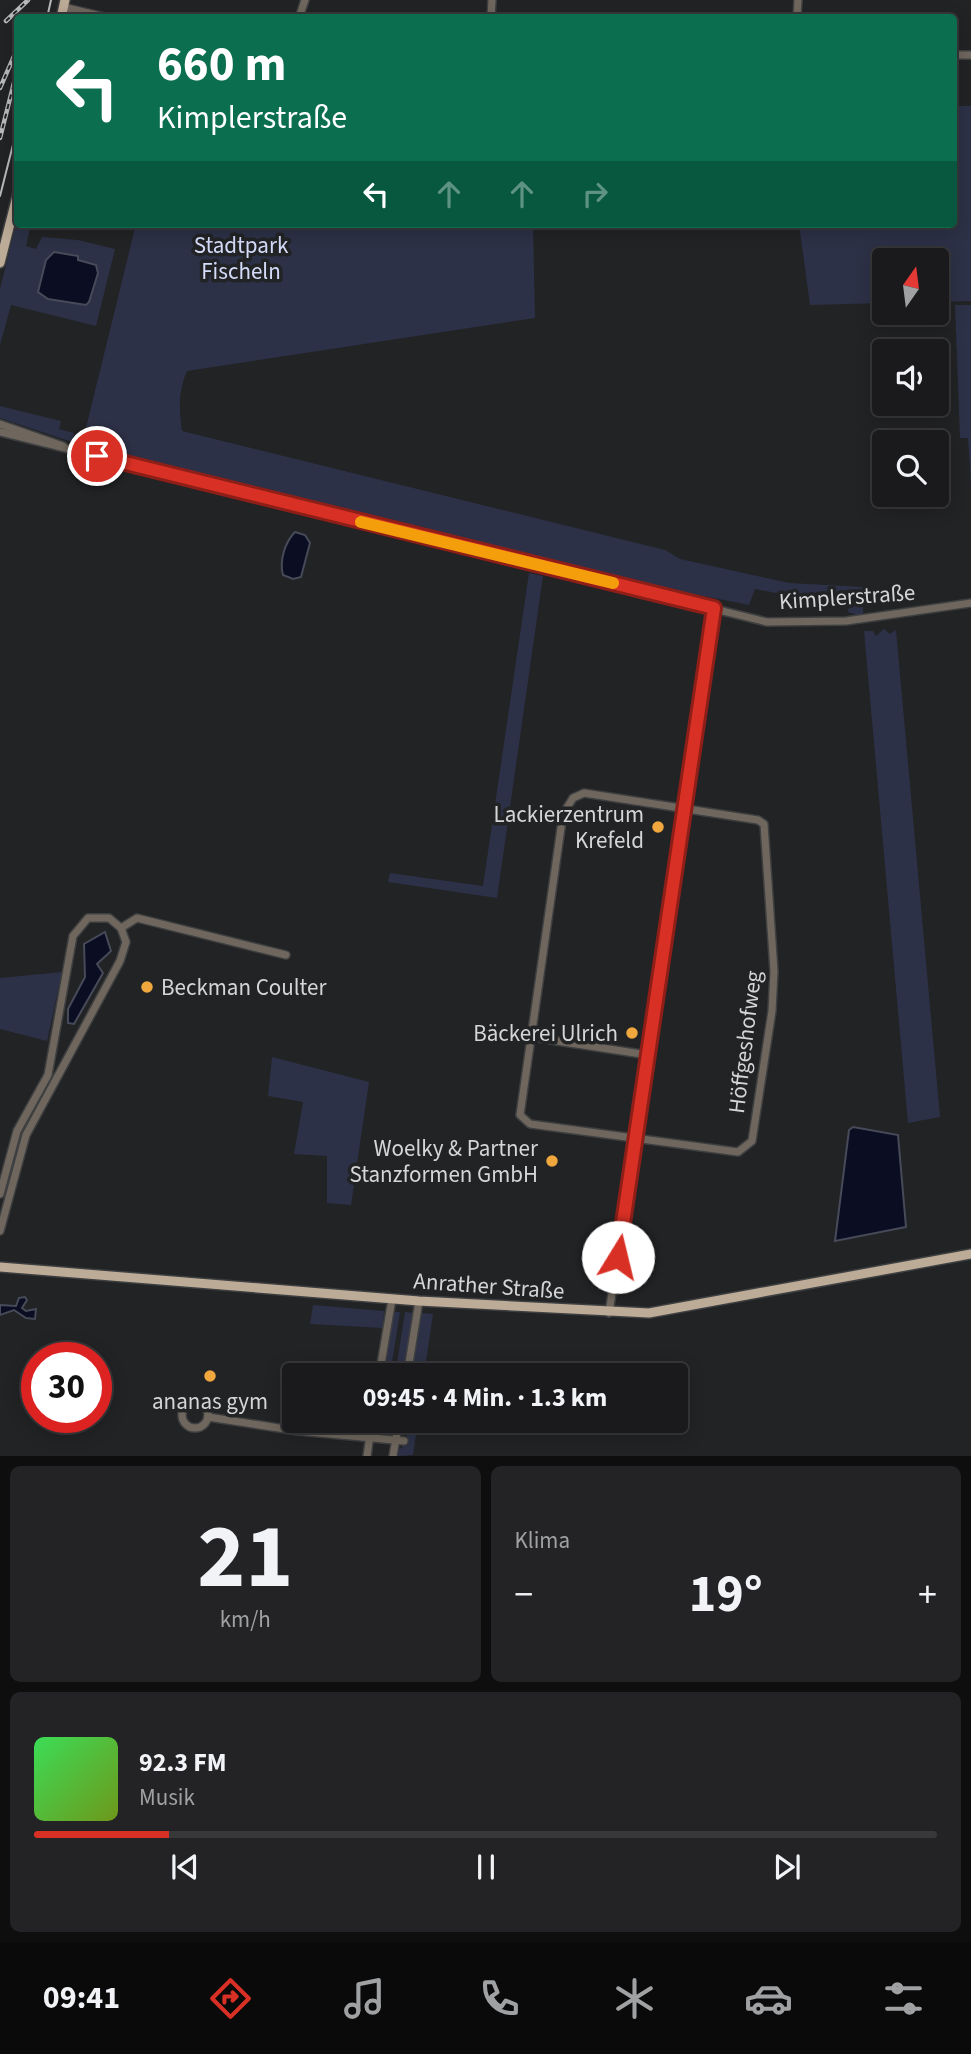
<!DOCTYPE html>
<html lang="de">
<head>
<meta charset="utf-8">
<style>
  :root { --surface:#1a1a1c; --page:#232325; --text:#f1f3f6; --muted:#9fa1a3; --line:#38383b; --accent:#d93025 }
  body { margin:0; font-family:"Source Sans 3",sans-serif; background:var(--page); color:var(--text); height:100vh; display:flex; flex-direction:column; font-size:26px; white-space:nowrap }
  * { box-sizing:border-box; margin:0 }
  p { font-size:23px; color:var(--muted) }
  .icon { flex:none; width:38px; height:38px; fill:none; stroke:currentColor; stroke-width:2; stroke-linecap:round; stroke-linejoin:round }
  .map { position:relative; height:1456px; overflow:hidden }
  .sheet { display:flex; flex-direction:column; gap:10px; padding:10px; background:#0e0e0f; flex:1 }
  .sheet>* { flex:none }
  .hud { position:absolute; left:14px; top:14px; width:943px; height:214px; border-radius:7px; box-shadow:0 4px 18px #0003,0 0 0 2px var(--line); background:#0b6e4f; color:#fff; overflow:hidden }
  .needle { width:46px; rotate:14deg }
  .buttons { position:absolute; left:872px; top:248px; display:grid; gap:14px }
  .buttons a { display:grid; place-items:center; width:77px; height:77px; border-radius:7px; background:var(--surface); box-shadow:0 4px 18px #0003,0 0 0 2px var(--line); font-size:35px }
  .speed { position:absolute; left:21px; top:1342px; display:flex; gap:14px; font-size:35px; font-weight:700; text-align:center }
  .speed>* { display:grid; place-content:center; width:91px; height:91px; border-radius:50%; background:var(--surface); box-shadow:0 4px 18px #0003,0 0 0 2px var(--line); line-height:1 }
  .speed .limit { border:10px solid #d22; background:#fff; color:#111 }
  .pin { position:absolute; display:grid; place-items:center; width:60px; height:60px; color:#fff; margin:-30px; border:4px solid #fff; border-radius:50%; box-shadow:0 2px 7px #0007 }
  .me { position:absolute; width:77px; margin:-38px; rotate:9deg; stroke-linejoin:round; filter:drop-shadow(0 0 5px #0008) }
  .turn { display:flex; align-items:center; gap:24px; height:147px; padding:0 28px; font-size:32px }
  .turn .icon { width:91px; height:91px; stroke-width:2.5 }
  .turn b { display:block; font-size:49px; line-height:60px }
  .lanes { display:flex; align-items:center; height:66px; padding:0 28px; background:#0003; justify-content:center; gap:35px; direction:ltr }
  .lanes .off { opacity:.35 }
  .big { font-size:52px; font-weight:700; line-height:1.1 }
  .sheet .widget { flex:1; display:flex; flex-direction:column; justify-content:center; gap:10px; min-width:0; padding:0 24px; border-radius:10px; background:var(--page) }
  .sheet .dial { align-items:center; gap:0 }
  .dial b { font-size:91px; line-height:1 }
  .song { display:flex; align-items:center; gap:21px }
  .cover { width:84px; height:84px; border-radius:10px; background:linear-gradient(135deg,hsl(130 70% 55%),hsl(80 70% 35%)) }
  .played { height:7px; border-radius:4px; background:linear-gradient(90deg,var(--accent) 15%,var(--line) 15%) }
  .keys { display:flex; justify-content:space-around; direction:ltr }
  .heat { display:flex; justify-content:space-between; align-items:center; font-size:38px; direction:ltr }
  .sheet .tiles { flex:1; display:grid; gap:10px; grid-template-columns:1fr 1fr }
  .widget:last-child { grid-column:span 2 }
  .trip { position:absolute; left:282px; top:1363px; width:406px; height:70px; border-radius:7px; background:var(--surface); box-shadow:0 4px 18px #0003,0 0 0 2px var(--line); font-weight:700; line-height:70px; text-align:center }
  .tab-bar { display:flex; height:112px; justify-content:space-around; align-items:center; background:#0a0a0b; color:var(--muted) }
  .tab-bar .icon { width:49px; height:49px }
  .tab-bar .active { color:var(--accent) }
  .tab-bar b { font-size:32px; color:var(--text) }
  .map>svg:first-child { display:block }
  .green { fill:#2c3147; fill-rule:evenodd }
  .water { fill:#0b0e22; stroke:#474a58; stroke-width:2 }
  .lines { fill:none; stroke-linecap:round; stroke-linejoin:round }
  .minor-casing { stroke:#3e3f41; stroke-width:10 }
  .major-casing { stroke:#3e3f41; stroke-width:12 }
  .minor { stroke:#6f675d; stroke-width:7 }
  .major { stroke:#bcab97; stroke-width:9 }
  .tram { stroke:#b9babb; stroke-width:2 }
  .rail-casing { stroke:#b9babb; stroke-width:4.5 }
  .rail { stroke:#222325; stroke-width:2; stroke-dasharray:5; stroke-linecap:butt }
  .route-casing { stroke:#8d1f18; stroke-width:18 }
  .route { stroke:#d93025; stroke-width:12 }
  .slow { stroke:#f59e0b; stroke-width:12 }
  .poi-dot { fill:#efa73e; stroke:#222325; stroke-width:2.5 }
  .labels { text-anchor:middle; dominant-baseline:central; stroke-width:7; stroke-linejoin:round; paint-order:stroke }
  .park-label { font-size:23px; fill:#d5dcfa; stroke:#222325 }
  .street-label { font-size:23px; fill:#d4d5d6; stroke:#222325 }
  .poi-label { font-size:23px; fill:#d4d5d6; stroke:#222325; text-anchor:end }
</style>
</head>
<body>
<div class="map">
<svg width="971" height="1456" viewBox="0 0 971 1456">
  <rect width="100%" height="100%" fill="#222325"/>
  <!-- green -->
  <g class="green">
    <path d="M 954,106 L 971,106 L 971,301 L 936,302 L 936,261 L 884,261 L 884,303 L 810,305 L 799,224 L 954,224 Z"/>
    <path d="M 17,221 L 18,224 L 31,224 L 26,246 L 36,249 L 42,237 L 78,240 L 115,249 L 96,326 L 11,305 L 0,345 L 0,289 ZM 54,252 C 69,256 81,261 96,265 L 94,289 L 38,290 Z"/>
    <path d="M 136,224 L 533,224 L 535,318 L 187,371 C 178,392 179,409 182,431 L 665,550 L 680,559 L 789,583 L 863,587 L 863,617 L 848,612 L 850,601 L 801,598 L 755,589 L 749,605 L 668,589 L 81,448 Z"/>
    <path d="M 955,305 L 971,305 L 971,484 L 968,438 L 960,438 Z"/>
    <path d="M 0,406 L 61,421 L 59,429 L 74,433 L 72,442 L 0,418 Z"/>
    <path d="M 529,573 L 543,576 L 497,898 L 388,882 L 390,873 L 483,886 Z"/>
    <path d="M 884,629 L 890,634 L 896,630 L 940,1117 L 908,1123 L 864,631 L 873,631 L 876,636 Z"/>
    <path d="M 62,972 L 47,1041 L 0,1029 L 0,978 Z"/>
    <path d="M 272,1057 L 369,1082 L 351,1205 L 327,1203 L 327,1156 L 294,1154 L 303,1102 L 268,1096 Z"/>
    <path d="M 313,1305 L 384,1311 L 383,1328 L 310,1324 Z"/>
    <path d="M 392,1312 L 400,1312 L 390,1375 L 382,1376 Z"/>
    <path d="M 405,1312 L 414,1313 L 404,1375 L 395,1376 Z"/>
    <path d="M 421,1313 L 433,1314 L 424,1375 L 410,1376 Z"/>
    <path d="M 402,1421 L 418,1421 L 413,1455 L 397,1456 L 399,1449 L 409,1443 Z"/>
  </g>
  <!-- water -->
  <g class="water">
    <path d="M 54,252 L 78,256 L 78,260 L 96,265 L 98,273 L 89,302 L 86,305 L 48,299 L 38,292 L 46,260 Z"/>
    <path d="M 295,532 L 305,535 L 310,543 L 301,577 L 293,579 L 283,575 C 279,561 285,542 295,532 Z"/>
    <path d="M 105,932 L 111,951 L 97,964 L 103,973 L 74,1024 L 68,1023 L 68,1009 L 85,977 L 84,944 Z"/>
    <path d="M 853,1127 L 898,1135 L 906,1227 L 835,1241 L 849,1130 Z"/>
    <path d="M 25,1297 L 27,1300 L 22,1308 L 26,1311 L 36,1309 L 35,1319 L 26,1318 L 14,1310 L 0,1315 L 0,1305 L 16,1306 L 19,1298 Z"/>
  </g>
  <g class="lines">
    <!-- minor casing -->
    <g class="minor-casing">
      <g id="minor">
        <path d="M 63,7 L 109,18"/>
        <path d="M 491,17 L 511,18"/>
        <path d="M 299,18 L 305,0"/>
        <path d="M 491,18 L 492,0"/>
        <path d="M 797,18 L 798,0"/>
        <path d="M 954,55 L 971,55"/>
        <path d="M 0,424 L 63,446"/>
        <path d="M 0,432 L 767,622 L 846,621 L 971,603"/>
        <path d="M 584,793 L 758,820 L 764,824 L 774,971 L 772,1011 L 752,1141 L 738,1152 L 530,1124 L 520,1115 L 563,814 L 573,798 Z"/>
        <path d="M 121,928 L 137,918 L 286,955"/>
        <path d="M 531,1037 L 648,1055"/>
        <path d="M 0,1194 L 17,1131 L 48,1075 L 73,936 L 88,918 L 109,918 L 121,928 L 126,942 L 120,961 L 26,1135 L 0,1231"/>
        <path d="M 609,1313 L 714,608"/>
        <path d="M 379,1376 L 392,1299"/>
        <path d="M 407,1376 L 419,1301"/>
        <circle cx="195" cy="1415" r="13"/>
        <path d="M 208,1417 L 298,1431 L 404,1441"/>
        <path d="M 367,1456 L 372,1421"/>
        <path d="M 393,1456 L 399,1421"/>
      </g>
    </g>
    <!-- major casing -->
    <g class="major-casing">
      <g id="major">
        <path d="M 61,18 L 65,0"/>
        <path d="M 0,263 L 18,192"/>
        <path d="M 0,1267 L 419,1301 L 649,1313 L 971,1254"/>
      </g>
    </g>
    <!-- minor -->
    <use href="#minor" class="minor"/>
    <!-- major -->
    <use href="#major" class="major"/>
    <!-- tram -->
    <g class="tram">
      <path d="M 47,18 L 51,0"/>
      <path d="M 0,196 L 18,125"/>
    </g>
    <!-- rail casing -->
    <g class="rail-casing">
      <g id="rail">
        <path d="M 6,21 L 28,0"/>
        <path d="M 0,88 L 18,47"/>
        <path d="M 0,138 L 18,67"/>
      </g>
    </g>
    <!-- rail -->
    <use href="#rail" class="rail"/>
  </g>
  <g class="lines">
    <!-- route casing -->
    <g class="route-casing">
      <path id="route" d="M 97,456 L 714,608 L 618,1257"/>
    </g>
    <!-- route -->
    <use href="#route" class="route"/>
    <!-- slow -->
    <path class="slow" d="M 361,522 L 613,583"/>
  </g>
  <!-- markers -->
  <g class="poi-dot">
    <circle cx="658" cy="827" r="7"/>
    <circle cx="147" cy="987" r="7"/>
    <circle cx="632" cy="1033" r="7"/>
    <circle cx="552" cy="1161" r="7"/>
    <circle cx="210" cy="1376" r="7"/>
  </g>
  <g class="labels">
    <!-- park labels -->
    <g class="park-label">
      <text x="241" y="245">Stadtpark<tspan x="241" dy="26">Fischeln</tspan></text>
    </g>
    <!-- street labels -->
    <g class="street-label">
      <text transform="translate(847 597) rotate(-4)">Kimplerstraße</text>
      <text transform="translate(745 1042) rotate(-83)">Höffgeshofweg</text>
      <text transform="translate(489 1286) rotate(4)">Anrather Straße</text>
    </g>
    <!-- poi labels -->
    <g class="poi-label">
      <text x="644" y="814">Lackierzentrum<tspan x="644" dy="26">Krefeld</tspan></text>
      <text x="161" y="987" text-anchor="start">Beckman Coulter</text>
      <text x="618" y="1033">Bäckerei Ulrich</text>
      <text x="538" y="1148">Woelky &amp; Partner<tspan x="538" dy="26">Stanzformen GmbH</tspan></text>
      <text x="210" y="1401" text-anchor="middle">ananas gym</text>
    </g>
  </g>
</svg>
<div class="buttons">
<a><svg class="needle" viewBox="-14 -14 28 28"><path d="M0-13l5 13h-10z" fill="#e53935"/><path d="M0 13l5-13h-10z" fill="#9fa1a3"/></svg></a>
<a><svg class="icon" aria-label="sound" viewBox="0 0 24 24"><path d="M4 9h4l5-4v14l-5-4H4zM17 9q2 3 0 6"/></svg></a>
<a><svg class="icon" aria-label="search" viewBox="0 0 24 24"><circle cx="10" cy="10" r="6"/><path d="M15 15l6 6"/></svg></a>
</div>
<div class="speed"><div class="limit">30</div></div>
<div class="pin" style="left:97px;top:456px;background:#d93025"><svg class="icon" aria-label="arrive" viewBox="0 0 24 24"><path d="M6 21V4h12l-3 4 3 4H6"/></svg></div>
<svg class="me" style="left:618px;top:1257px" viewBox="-20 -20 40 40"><circle r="19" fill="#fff"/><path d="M0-13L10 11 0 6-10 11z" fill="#d93025"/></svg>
<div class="trip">09:45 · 4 Min. · 1.3 km</div>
<div class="hud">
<div class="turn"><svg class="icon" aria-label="left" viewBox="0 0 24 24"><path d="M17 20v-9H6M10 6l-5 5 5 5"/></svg><div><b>660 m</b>Kimplerstraße</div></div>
<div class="lanes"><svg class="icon" aria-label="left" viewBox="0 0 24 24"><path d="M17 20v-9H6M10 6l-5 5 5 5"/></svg><svg class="icon off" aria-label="ahead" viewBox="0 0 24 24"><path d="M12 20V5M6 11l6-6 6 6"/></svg><svg class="icon off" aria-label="ahead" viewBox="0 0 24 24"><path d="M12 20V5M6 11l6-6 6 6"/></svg><svg class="icon off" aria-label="right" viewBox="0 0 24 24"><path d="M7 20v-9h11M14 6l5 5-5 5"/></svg></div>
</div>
</div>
<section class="sheet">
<div class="tiles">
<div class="widget dial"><b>21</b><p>km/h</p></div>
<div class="widget"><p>Klima</p>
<div class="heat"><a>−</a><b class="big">19°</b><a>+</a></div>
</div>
<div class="widget">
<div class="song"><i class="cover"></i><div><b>92.3 FM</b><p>Musik</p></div></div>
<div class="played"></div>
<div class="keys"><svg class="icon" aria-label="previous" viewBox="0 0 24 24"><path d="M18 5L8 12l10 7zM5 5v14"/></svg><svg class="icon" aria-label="pause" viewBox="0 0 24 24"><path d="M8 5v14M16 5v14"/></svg><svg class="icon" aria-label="next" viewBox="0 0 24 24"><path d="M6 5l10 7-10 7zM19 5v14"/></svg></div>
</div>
</div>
</section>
<nav class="tab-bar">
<b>09:41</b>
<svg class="icon active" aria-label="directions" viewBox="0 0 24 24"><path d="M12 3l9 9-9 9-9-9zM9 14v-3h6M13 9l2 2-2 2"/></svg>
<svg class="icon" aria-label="music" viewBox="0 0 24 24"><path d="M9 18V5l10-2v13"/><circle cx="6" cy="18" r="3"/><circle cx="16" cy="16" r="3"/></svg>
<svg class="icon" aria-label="phone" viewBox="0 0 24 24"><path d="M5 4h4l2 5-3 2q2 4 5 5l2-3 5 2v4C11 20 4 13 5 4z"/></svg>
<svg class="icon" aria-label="climate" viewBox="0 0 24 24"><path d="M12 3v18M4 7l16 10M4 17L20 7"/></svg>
<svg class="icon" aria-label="car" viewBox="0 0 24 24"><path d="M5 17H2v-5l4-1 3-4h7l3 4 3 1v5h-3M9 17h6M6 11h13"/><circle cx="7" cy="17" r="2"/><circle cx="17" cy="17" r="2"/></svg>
<svg class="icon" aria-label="filters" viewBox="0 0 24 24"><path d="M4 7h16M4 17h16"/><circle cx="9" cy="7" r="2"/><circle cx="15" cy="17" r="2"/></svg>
</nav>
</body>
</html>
